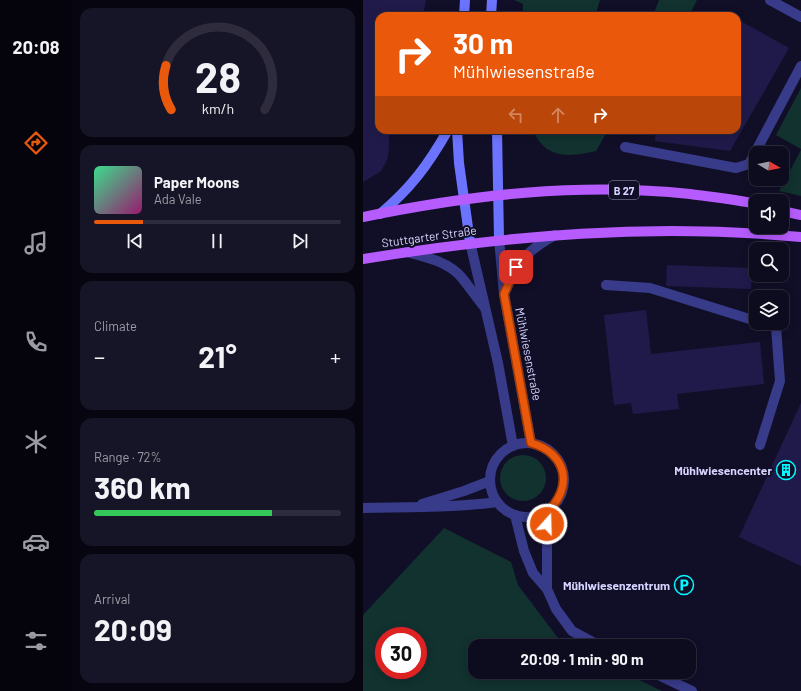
<!DOCTYPE html>
<html lang="en">
<head>
<meta charset="utf-8">
<style>
  :root { --surface:#0d0b1e; --page:#161427; --text:#f1f3f6; --muted:#9a9ba4; --line:#2d2b3c; --accent:#ea580c }
  body { margin:0; font-family:Barlow,sans-serif; background:var(--page); color:var(--text); height:100vh; display:flex; flex-direction:column; font-size:15px; white-space:nowrap }
  * { box-sizing:border-box; margin:0 }
  p { font-size:13px; color:var(--muted) }
  .icon { flex:none; width:22px; height:22px; fill:none; stroke:currentColor; stroke-width:2; stroke-linecap:round; stroke-linejoin:round }
  .map { position:relative; flex:1; overflow:hidden }
  .panel { display:flex; flex-direction:column; gap:8px; padding:8px; background:#070610; width:291px }
  .panel>* { flex:none }
  .banner { position:absolute; left:12px; top:12px; width:366px; height:122px; border-radius:12px; box-shadow:0 2px 10px #0003,0 0 0 1px var(--line); background:#ea580c; color:#fff; overflow:hidden }
  .needle { width:26px; rotate:99deg }
  .fabs { position:absolute; left:386px; top:146px; display:grid; gap:8px }
  .fabs a { display:grid; place-items:center; width:40px; height:40px; border-radius:8px; background:var(--surface); box-shadow:0 2px 10px #0003,0 0 0 1px var(--line); font-size:20px }
  .speed { position:absolute; left:12px; top:627px; display:flex; gap:8px; font-size:20px; font-weight:700; text-align:center }
  .speed>* { display:grid; place-content:center; width:52px; height:52px; border-radius:50%; background:var(--surface); box-shadow:0 2px 10px #0003,0 0 0 1px var(--line); line-height:1 }
  .speed .limit { border:6px solid #d22; background:#fff; color:#111 }
  .pin { position:absolute; display:grid; place-items:center; width:34px; height:34px; color:#fff; margin:-17px; border-radius:8px; box-shadow:0 2px 6px #0006 }
  .me { position:absolute; width:44px; margin:-22px; rotate:20deg; stroke-linejoin:round; filter:drop-shadow(0 0 3px #0008) }
  .turn { display:flex; align-items:center; gap:14px; height:84px; padding:0 12px; font-size:18px }
  .turn .icon { width:52px; height:52px; stroke-width:2.5 }
  .turn b { display:block; font-size:28px; line-height:34px }
  .lanes { display:flex; align-items:center; height:38px; padding:0 12px; background:#0003; justify-content:center; gap:20px; direction:ltr }
  .lanes .off { opacity:.35 }
  .big { font-size:30px; font-weight:700; line-height:1.1 }
  .panel .card { flex:1; display:flex; flex-direction:column; justify-content:center; gap:6px; min-width:0; padding:0 14px; border-radius:12px; background:var(--page) }
  .panel .dial { align-items:center; gap:0 }
  .dial svg { height:104px; overflow:visible; fill:none; stroke:var(--line); stroke-width:7; stroke-linecap:round; text-anchor:middle }
  .dial text { fill:var(--text); stroke:none }
  .song { display:flex; align-items:center; gap:12px }
  .cover { width:48px; height:48px; border-radius:6px; background:linear-gradient(135deg,hsl(150 70% 55%),hsl(320 70% 35%)) }
  .played { height:4px; border-radius:2px; background:linear-gradient(90deg,var(--accent) 20%,var(--line) 20%) }
  .keys { display:flex; justify-content:space-around; direction:ltr }
  .heat { display:flex; justify-content:space-between; align-items:center; font-size:22px; direction:ltr }
  .charge { height:6px; border-radius:3px; background:linear-gradient(90deg,#34c759 72%,var(--line) 0) }
  .trip { position:absolute; left:105px; top:639px; width:228px; height:40px; border-radius:12px; background:var(--surface); box-shadow:0 2px 10px #0003,0 0 0 1px var(--line); font-weight:700; line-height:40px; text-align:center }
  main { display:flex; flex:1; min-height:0 }
  .dock { display:flex; flex-direction:column; width:72px; justify-content:space-around; align-items:center; background:#05040c; color:var(--muted) }
  .dock .icon { width:28px; height:28px }
  .dock .active { color:var(--accent) }
  .dock b { font-size:18px; color:var(--text) }
  .map>svg:first-child { display:block }
  .green { fill:#11322f; fill-rule:evenodd }
  .building { fill:#201a4a }
  .lines { fill:none; stroke-linecap:round; stroke-linejoin:round }
  .service { stroke:#383b89; stroke-width:10 }
  .minor { stroke:#383b89; stroke-width:10 }
  .secondary { stroke:#6c74ff; stroke-width:10 }
  .primary { stroke:#b65cff; stroke-width:10 }
  .route-casing { stroke:#983908; stroke-width:10 }
  .route { stroke:#ea580c; stroke-width:7 }
  .labels { text-anchor:middle; dominant-baseline:central; stroke-width:4; stroke-linejoin:round; paint-order:stroke }
  .shield { fill:#110f28; stroke:#9c9abe; stroke-width:1 }
  .shield-label { font-size:11px; font-weight:bold; fill:#d7d5ff }
  .street-label { font-size:12px; fill:#d7d5ff; stroke:#110f28 }
  .poi-label { font-size:12px; font-weight:bold; fill:#d7d5ff; stroke:#110f28; text-anchor:end }
</style>
</head>
<body>
<main>
<nav class="dock">
<b>20:08</b>
<svg class="icon active" aria-label="directions" viewBox="0 0 24 24"><path d="M12 3l9 9-9 9-9-9zM9 14v-3h6M13 9l2 2-2 2"/></svg>
<svg class="icon" aria-label="music" viewBox="0 0 24 24"><path d="M9 18V5l10-2v13"/><circle cx="6" cy="18" r="3"/><circle cx="16" cy="16" r="3"/></svg>
<svg class="icon" aria-label="phone" viewBox="0 0 24 24"><path d="M5 4h4l2 5-3 2q2 4 5 5l2-3 5 2v4C11 20 4 13 5 4z"/></svg>
<svg class="icon" aria-label="climate" viewBox="0 0 24 24"><path d="M12 3v18M4 7l16 10M4 17L20 7"/></svg>
<svg class="icon" aria-label="car" viewBox="0 0 24 24"><path d="M5 17H2v-5l4-1 3-4h7l3 4 3 1v5h-3M9 17h6M6 11h13"/><circle cx="7" cy="17" r="2"/><circle cx="17" cy="17" r="2"/></svg>
<svg class="icon" aria-label="filters" viewBox="0 0 24 24"><path d="M4 7h16M4 17h16"/><circle cx="9" cy="7" r="2"/><circle cx="15" cy="17" r="2"/></svg>
</nav>
<section class="panel">
<div class="card dial"><svg viewBox="0 0 100 80">
<path d="M14 69A42 42 0 1 1 86 69"/>
<path d="M14 69A42 42 0 0 1 10 35" stroke="#ea580c"/>
<text x="50" y="56" font-size="32" font-weight="700">28</text>
<text x="50" y="72" font-size="11">km/h</text>
</svg></div>
<div class="card">
<div class="song"><i class="cover"></i><div><b>Paper Moons</b><p>Ada Vale</p></div></div>
<div class="played"></div>
<div class="keys"><svg class="icon" aria-label="previous" viewBox="0 0 24 24"><path d="M18 5L8 12l10 7zM5 5v14"/></svg><svg class="icon" aria-label="pause" viewBox="0 0 24 24"><path d="M8 5v14M16 5v14"/></svg><svg class="icon" aria-label="next" viewBox="0 0 24 24"><path d="M6 5l10 7-10 7zM19 5v14"/></svg></div>
</div>
<div class="card"><p>Climate</p>
<div class="heat"><a>−</a><b class="big">21°</b><a>+</a></div>
</div>
<div class="card"><p>Range · 72%</p><b class="big">360 km</b><div class="charge"></div></div>
<div class="card"><p>Arrival</p><b class="big">20:09</b></div>
</section>
<div class="map">
<svg width="438" height="691" viewBox="0 0 438 691">
  <rect width="100%" height="100%" fill="#110f28"/>
  <!-- green -->
  <g class="green">
    <path d="M 151,0 L 237,0 L 232,16 L 160,16 L 160,4 Z"/>
    <path d="M 296,0 L 334,0 L 326,16 L 290,16 Z"/>
    <path d="M 438,88 L 438,149 L 413,135 Z"/>
    <path d="M 170,130 L 245,130 L 233,151 C 208,157 182,160 170,130 Z"/>
    <path d="M 438,150 L 438,196 L 416,191 Z"/>
    <circle cx="160" cy="478" r="23"/>
    <path d="M 81,528 L 148,562 L 155,585 L 198,642 L 207,646 L 112,646 L 112,672 L 260,672 L 299,691 L 0,691 L 0,615 ZM 21,636 L 55,636 L 55,670 L 21,670 Z"/>
  </g>
  <!-- building -->
  <g class="building">
    <path d="M 0,0 L 63,0 L 60,16 L 16,16 L 16,130 L 22,130 L 26,135 L 26,149 L 24,160 L 18,171 L 0,182 Z"/>
    <path d="M 374,19 L 426,48 L 367,151 L 292,141 L 293,130 L 374,130 Z"/>
    <path d="M 304,265 L 389,268 L 388,289 L 303,286 Z"/>
    <path d="M 283,310 L 288,354 L 397,342 L 401,384 L 314,394 L 316,409 L 270,414 L 268,403 L 251,405 L 241,315 Z"/>
    <path d="M 438,403 L 438,566 L 376,537 Z"/>
  </g>
  <g class="lines">
    <!-- service -->
    <g class="service">
      <path d="M 262,147 L 373,168 L 386,164 L 438,66"/>
      <path d="M 243,285 L 287,288 L 393,321"/>
      <path d="M 397,445 L 417,381 L 413,327 L 401,323"/>
    </g>
    <!-- minor -->
    <g class="minor">
      <path d="M 407,0 L 438,17"/>
      <path d="M 136,239 L 141,294 L 168,443"/>
      <path d="M 107,242 L 135,363 L 150,446"/>
      <path d="M 44,252 C 63,257 86,262 99,278 C 107,288 114,298 122,308"/>
      <path d="M 141,294 C 156,262 161,252 192,235"/>
      <circle cx="164" cy="480" r="37"/>
      <path d="M 59,504 L 101,491 L 127,481"/>
      <path d="M 0,508 C 45,507 90,508 134,502"/>
      <path d="M 184,512 L 184,589"/>
      <path d="M 152,515 L 161,551 L 170,573 L 184,589 L 193,609 L 209,631 L 237,646"/>
      <path d="M 289,672 L 329,691"/>
    </g>
    <!-- secondary -->
    <g class="secondary">
      <path d="M 101,16 L 102,0"/>
      <path d="M 128,16 L 129,0"/>
      <path d="M 94,130 L 96,163 L 107,242"/>
      <path d="M 112,130 L 131,130"/>
      <path d="M 134,130 L 136,239"/>
      <path d="M 17,214 C 48,188 65,165 85,130"/>
    </g>
    <!-- primary -->
    <g class="primary">
      <path d="M 419,211 L 438,215"/>
      <path d="M 0,217 C 107,195 217,182 327,194 C 349,197 372,199 393,204"/>
      <path d="M 0,259 C 147,235 289,223 438,237"/>
    </g>
  </g>
  <g class="lines">
    <!-- route casing -->
    <g class="route-casing">
      <path id="route" d="M 153,267 L 141,294 L 168,443 C 204,453 211,487 184,512 L 184,524"/>
    </g>
    <!-- route -->
    <use href="#route" class="route"/>
  </g>
  <!-- icons -->
  <defs>
    <g id="building-ring" transform="scale(1)"><circle r="9.5" fill="#110f28" stroke="#01f9ff" stroke-width="1.5"/><path d="M-4-6H4V6H1V3H-1V6H-4ZM-2.5-4.3h1.7v1.8h-1.7ZM.8-4.3h1.7v1.8H.8ZM-2.5-1h1.7V.8h-1.7ZM.8-1h1.7V.8H.8Z" fill="#01f9ff"/></g>
    <g id="parking-ring" transform="scale(1)"><circle r="9.5" fill="#110f28" stroke="#01f9ff" stroke-width="1.5"/><path d="M-3.5-5.5H1a3.5 3.5 0 0 1 0 7H-1V5.5H-3.5ZM-1-3.4V-.6H.8a1.4 1.4 0 0 0 0-2.8Z" fill="#01f9ff"/></g>
  </defs>
  <g fill-rule="evenodd">
    <use href="#building-ring" x="423" y="470"/>
    <use href="#parking-ring" x="321" y="585"/>
  </g>
  <g class="labels">
    <!-- shield labels -->
    <rect class="shield" x="246" y="181" width="30" height="18" rx="3"/>
    <g class="shield-label">
      <text x="261" y="190">B 27</text>
    </g>
    <!-- street labels -->
    <g class="street-label">
      <text transform="translate(66 236) rotate(-8)">Stuttgarter Straße</text>
      <text transform="translate(166 354) rotate(79)">Mühlwiesenstraße</text>
    </g>
    <!-- poi labels -->
    <g class="poi-label">
      <text x="409" y="470">Mühlwiesencenter</text>
      <text x="307" y="585">Mühlwiesenzentrum</text>
    </g>
  </g>
</svg>
<div class="fabs">
<a><svg class="needle" viewBox="-14 -14 28 28"><path d="M0-13l5 13h-10z" fill="#e53935"/><path d="M0 13l5-13h-10z" fill="#9a9ba4"/></svg></a>
<a><svg class="icon" aria-label="sound" viewBox="0 0 24 24"><path d="M4 9h4l5-4v14l-5-4H4zM17 9q2 3 0 6"/></svg></a>
<a><svg class="icon" aria-label="search" viewBox="0 0 24 24"><circle cx="10" cy="10" r="6"/><path d="M15 15l6 6"/></svg></a>
<a><svg class="icon" aria-label="layers" viewBox="0 0 24 24"><path d="M12 4l9 5-9 5-9-5zM3 14l9 5 9-5"/></svg></a>
</div>
<div class="speed"><div class="limit">30</div></div>
<div class="pin" style="left:153px;top:267px;background:#d93025"><svg class="icon" aria-label="arrive" viewBox="0 0 24 24"><path d="M6 21V4h12l-3 4 3 4H6"/></svg></div>
<svg class="me" style="left:184px;top:524px" viewBox="-20 -20 40 40"><circle r="17" fill="#ea580c" stroke="#fff" stroke-width="3"/><path d="M0-11L8 9 0 5-8 9z" fill="#fff"/></svg>
<div class="trip">20:09 · 1 min · 90 m</div>
<div class="banner">
<div class="turn"><svg class="icon" aria-label="right" viewBox="0 0 24 24"><path d="M7 20v-9h11M14 6l5 5-5 5"/></svg><div><b>30 m</b>Mühlwiesenstraße</div></div>
<div class="lanes"><svg class="icon off" aria-label="left" viewBox="0 0 24 24"><path d="M17 20v-9H6M10 6l-5 5 5 5"/></svg><svg class="icon off" aria-label="ahead" viewBox="0 0 24 24"><path d="M12 20V5M6 11l6-6 6 6"/></svg><svg class="icon" aria-label="right" viewBox="0 0 24 24"><path d="M7 20v-9h11M14 6l5 5-5 5"/></svg></div>
</div>
</div>
</main>
</body>
</html>
